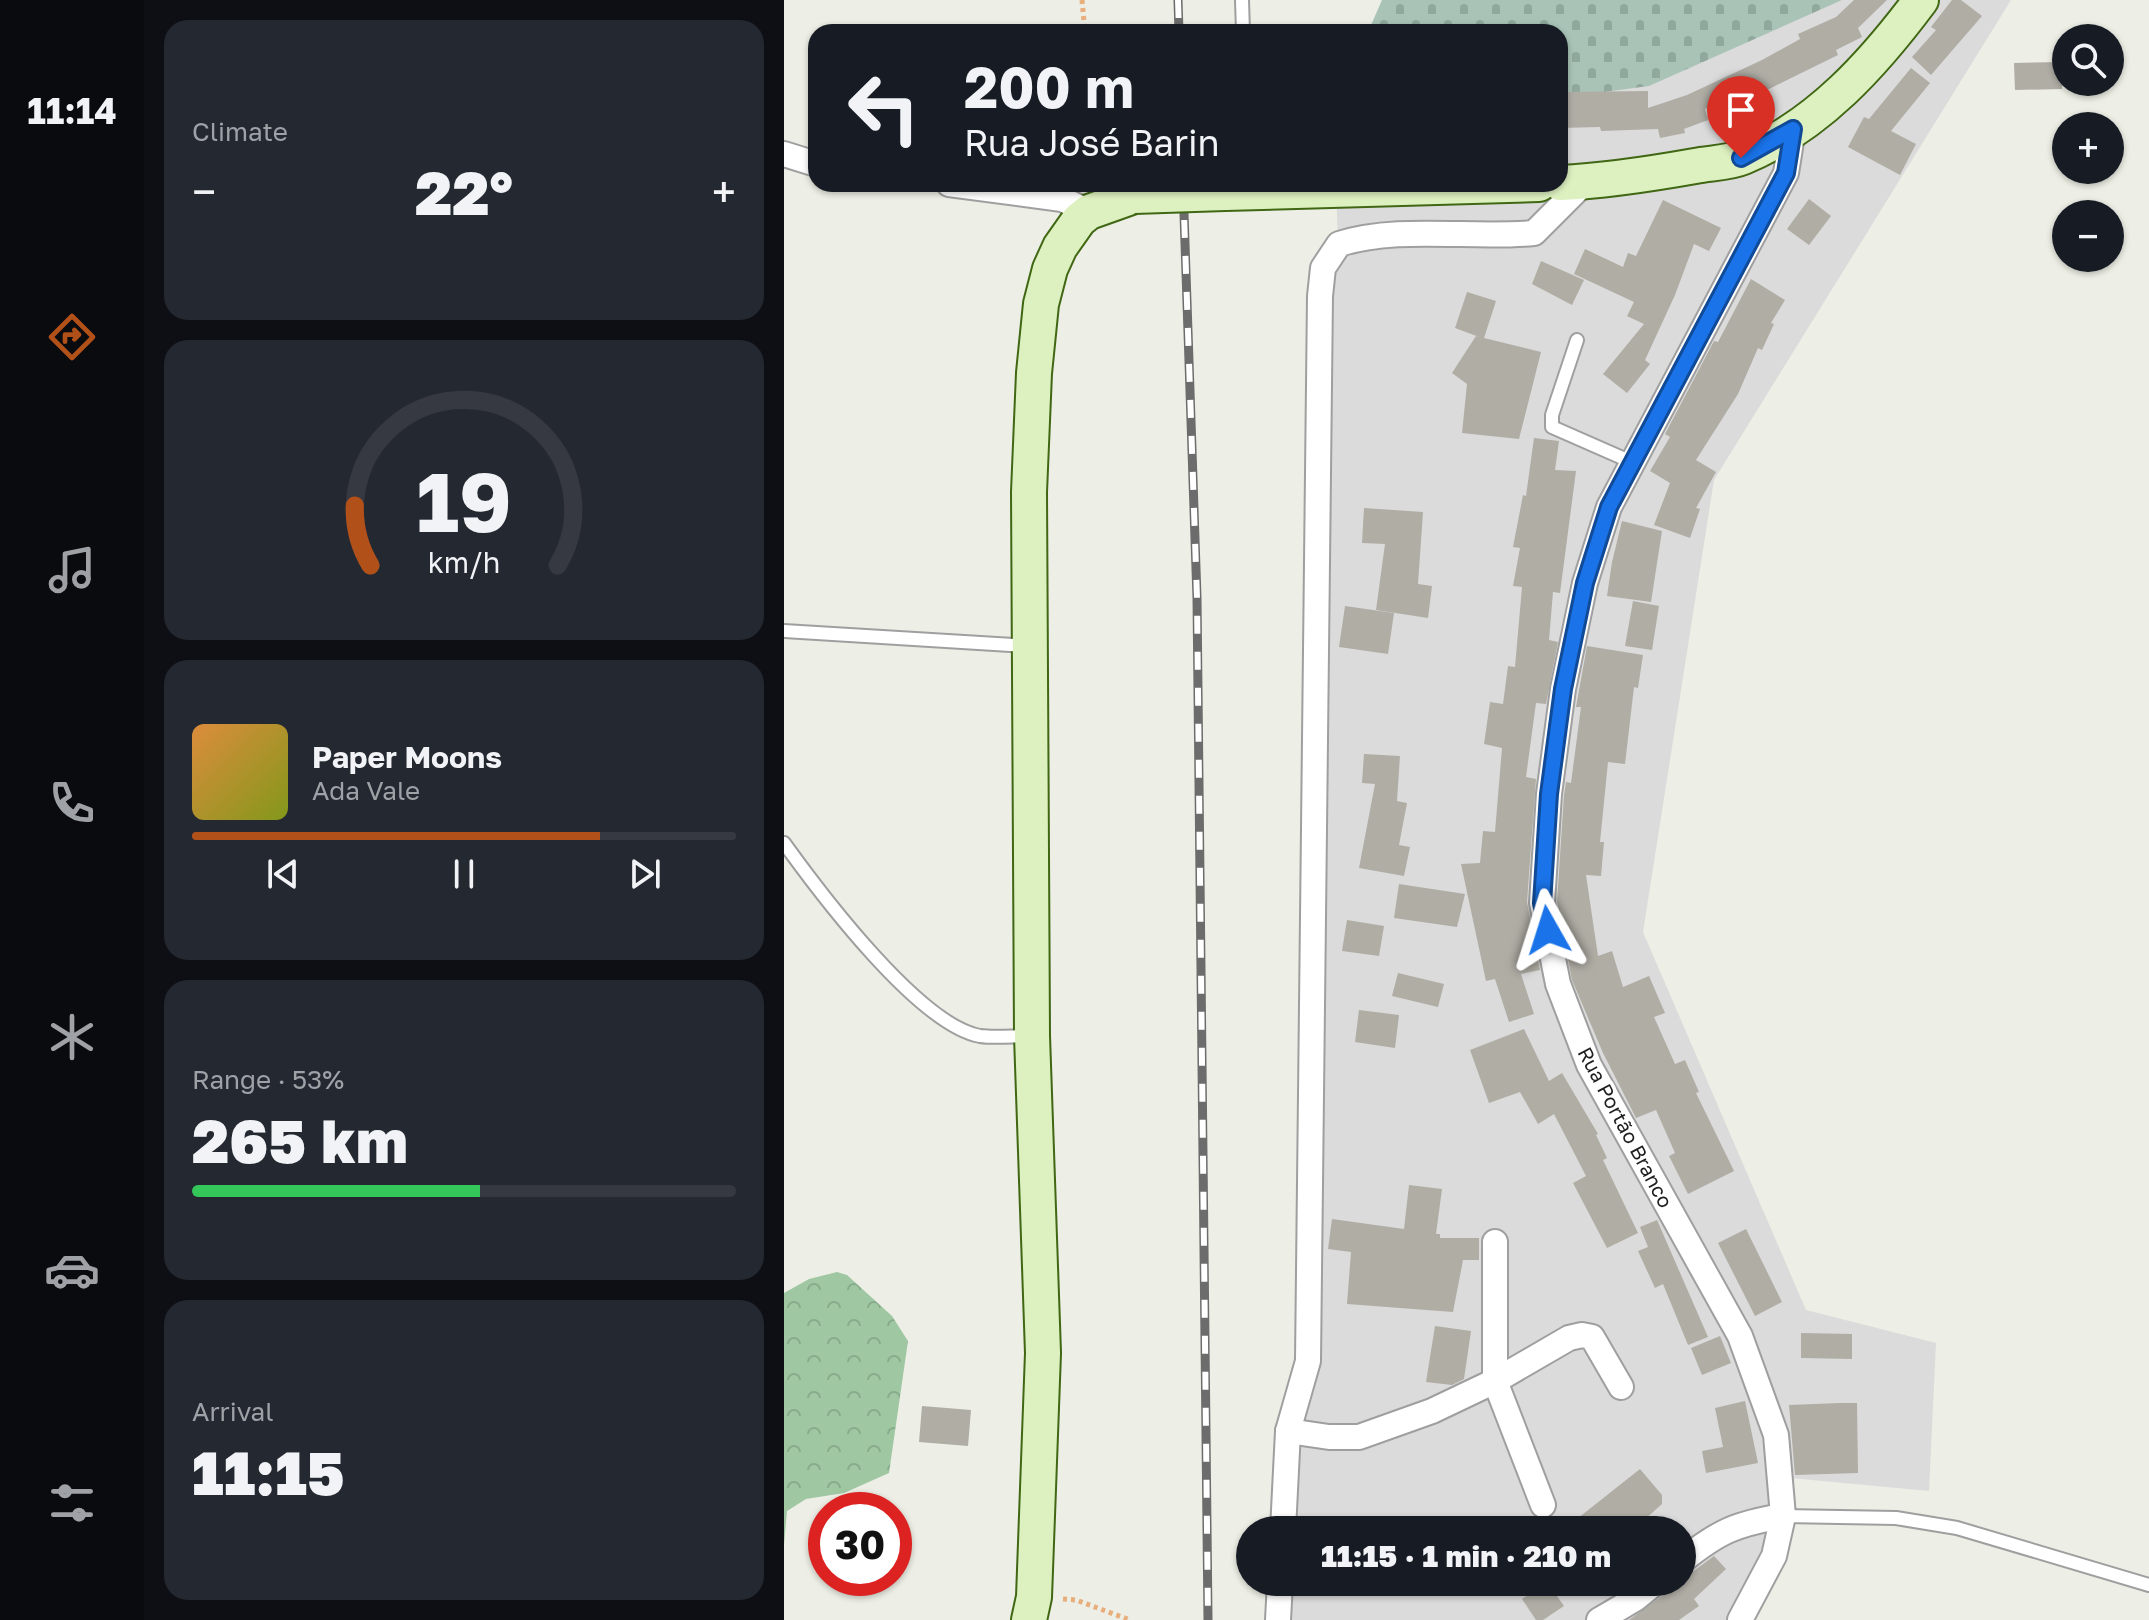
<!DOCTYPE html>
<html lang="en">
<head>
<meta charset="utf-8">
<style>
  :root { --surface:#171b24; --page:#242831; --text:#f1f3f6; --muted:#9ea1a6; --line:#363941; --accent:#b25019 }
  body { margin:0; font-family:"Golos Text",sans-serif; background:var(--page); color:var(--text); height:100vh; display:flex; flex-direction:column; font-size:30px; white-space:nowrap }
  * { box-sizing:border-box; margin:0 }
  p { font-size:26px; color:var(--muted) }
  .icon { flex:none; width:44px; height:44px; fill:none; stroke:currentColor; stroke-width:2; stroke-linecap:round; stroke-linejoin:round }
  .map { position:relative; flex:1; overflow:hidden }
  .details { display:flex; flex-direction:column; gap:20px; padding:20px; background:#0d0f14; width:640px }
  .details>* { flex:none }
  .guide { position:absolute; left:24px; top:24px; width:760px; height:168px; border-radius:24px; box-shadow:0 2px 6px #0004; background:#171b24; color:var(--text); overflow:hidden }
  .fabs { position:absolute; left:1268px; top:24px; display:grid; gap:16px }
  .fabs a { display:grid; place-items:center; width:72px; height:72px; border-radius:50%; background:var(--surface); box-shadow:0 2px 6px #0004; font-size:40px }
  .speed { position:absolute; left:24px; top:1492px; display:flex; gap:16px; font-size:40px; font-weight:700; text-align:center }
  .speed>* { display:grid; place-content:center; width:104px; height:104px; border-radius:50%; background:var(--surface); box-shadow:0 2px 6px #0004; line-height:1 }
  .speed .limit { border:12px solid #d22; background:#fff; color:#111 }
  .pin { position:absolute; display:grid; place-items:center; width:68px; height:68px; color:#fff; margin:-82px -34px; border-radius:50% 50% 50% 0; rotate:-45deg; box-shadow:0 0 8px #0007 }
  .pin .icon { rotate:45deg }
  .me { position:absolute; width:88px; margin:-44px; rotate:354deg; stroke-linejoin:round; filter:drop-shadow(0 0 6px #0008) }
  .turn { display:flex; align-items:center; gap:28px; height:168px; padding:0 24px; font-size:36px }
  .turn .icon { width:104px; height:104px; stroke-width:2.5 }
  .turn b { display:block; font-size:56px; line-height:68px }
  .big { font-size:60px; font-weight:800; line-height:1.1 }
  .details .card { flex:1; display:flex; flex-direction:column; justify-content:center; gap:12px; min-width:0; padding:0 28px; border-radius:24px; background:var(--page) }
  .details .dial { align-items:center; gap:0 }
  .dial svg { height:208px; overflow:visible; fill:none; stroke:var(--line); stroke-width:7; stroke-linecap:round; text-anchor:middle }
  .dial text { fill:var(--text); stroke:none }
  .song { display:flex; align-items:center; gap:24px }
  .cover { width:96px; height:96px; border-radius:12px; background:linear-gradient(135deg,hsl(30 70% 55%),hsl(70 70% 35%)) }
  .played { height:8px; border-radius:4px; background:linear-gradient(90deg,var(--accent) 75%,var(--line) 75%) }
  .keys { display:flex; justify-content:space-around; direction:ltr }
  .heat { display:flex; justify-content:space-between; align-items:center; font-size:44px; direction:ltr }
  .charge { height:12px; border-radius:6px; background:linear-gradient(90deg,#34c759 53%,var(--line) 0) }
  .trip { position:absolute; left:452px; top:1516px; width:460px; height:80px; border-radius:40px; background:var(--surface); box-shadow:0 2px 6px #0004; font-weight:800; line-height:80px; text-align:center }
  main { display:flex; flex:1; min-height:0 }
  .tab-bar { display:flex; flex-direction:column; width:144px; justify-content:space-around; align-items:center; background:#090b0e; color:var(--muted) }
  .tab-bar .icon { width:56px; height:56px }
  .tab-bar .current { color:var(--accent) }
  .tab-bar b { font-size:36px; color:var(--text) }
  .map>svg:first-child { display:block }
  .residential { fill:#dcdbdb }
  .forest { fill:url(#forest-crowns) }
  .cemetery { fill:url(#cemetery-stones) }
  .building { fill:#afada4 }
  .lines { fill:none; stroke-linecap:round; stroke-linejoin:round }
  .service-casing { stroke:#9f9f9f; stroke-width:16 }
  .minor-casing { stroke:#9f9f9f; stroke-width:28 }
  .secondary-casing { stroke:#406713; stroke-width:38 }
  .path { stroke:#e8ae7c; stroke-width:5; stroke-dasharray:4 4; stroke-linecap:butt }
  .service { stroke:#fff; stroke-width:12 }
  .minor { stroke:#fff; stroke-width:24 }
  .secondary { stroke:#ddf1c0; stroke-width:34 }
  .rail-casing { stroke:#6c6c6c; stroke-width:9 }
  .rail { stroke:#fff; stroke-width:6; stroke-dasharray:18; stroke-linecap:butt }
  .secondary-bridge-casing { stroke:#406713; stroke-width:38; stroke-linecap:butt }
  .secondary-bridge { stroke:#ddf1c0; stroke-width:34 }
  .route-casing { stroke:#114b97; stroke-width:20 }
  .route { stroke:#1a73e8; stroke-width:14 }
  .labels { text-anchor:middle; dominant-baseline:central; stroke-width:7; stroke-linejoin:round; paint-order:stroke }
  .street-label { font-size:20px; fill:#1e1e1e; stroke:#fff }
</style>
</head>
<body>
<main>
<nav class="tab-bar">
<b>11:14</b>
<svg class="icon current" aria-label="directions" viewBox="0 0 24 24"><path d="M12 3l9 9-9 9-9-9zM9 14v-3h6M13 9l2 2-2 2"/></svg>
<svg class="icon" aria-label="music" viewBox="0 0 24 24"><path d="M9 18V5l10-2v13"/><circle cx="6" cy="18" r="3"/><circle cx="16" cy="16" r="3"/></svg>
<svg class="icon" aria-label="phone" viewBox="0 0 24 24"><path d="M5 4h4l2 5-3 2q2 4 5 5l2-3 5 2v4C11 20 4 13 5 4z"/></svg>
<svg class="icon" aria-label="climate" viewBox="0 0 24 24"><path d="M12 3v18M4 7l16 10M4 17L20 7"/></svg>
<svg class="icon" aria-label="car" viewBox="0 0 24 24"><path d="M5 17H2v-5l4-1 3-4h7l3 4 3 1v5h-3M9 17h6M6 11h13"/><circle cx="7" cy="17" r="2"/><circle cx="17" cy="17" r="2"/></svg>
<svg class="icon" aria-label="filters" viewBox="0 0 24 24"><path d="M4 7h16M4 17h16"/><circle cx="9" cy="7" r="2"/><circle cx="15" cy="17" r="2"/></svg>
</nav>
<section class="details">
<div class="card"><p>Climate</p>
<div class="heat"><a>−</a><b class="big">22°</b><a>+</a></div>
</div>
<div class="card dial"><svg viewBox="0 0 100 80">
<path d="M14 69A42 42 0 1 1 86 69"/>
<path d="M14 69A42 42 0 0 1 8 46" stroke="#b25019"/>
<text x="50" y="56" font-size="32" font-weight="700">19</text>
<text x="50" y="72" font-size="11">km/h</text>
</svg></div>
<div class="card">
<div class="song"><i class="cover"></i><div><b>Paper Moons</b><p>Ada Vale</p></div></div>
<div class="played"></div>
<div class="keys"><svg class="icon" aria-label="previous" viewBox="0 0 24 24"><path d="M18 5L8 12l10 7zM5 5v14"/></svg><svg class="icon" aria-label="pause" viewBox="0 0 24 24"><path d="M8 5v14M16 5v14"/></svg><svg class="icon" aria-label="next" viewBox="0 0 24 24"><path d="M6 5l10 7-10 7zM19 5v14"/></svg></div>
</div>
<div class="card"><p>Range · 53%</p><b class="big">265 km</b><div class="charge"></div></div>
<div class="card"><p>Arrival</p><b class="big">11:15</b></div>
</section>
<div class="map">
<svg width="1365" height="1620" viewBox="0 0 1365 1620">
  <defs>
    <pattern id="forest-crowns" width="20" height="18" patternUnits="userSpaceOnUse" patternTransform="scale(2)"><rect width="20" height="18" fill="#9fc8a2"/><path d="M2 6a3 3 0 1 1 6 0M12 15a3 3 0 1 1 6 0" fill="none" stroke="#88ab8b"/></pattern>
    <pattern id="cemetery-stones" width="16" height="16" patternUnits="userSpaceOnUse" patternTransform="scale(2)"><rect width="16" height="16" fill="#a9c4b7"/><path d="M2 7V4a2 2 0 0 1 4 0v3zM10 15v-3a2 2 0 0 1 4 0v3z" fill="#91a89d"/></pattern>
  </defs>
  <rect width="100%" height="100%" fill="#edeee5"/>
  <!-- residential -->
  <path class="residential" d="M 1058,0 L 1227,0 L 930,480 L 859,932 L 1022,1310 L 1152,1343 L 1145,1491 L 996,1477 L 999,1516 L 956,1620 L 494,1620 L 496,1582 L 898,1582 L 898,1530 L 499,1530 L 524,1361 L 536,296 L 554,244 L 552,184 L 776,184 L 776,98 Z"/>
  <!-- forest -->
  <path class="forest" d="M 53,1272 L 63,1275 L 108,1316 L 124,1341 L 105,1473 L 60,1493 L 22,1499 L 3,1511 L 0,1545 L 0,1293 L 25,1279 Z"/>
  <!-- cemetery -->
  <path class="cemetery" d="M 598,0 L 1058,0 L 865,86 L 776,98 L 776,32 L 584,32 Z"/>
  <!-- building -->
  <g class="building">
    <path d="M 1070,0 L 1103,0 L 1074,28 L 1078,37 L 1052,50 L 1054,55 L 983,90 L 979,84 L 921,109 L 924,120 L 900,129 L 901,133 L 876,138 L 874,129 L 817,131 L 816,127 L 776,128 L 776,92 L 864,91 L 864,108 L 903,95 L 978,60 L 1016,39 L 1014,34 L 1052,17 Z"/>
    <path d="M 1168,0 L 1177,0 L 1198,16 L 1147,75 L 1128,57 L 1152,30 L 1147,27 Z"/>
    <path d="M 1277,62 L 1278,89 L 1231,90 L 1230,63 Z"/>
    <path d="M 1127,68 L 1146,83 L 1107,131 L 1132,144 L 1116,175 L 1064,147 L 1080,117 L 1085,119 Z"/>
    <path d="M 1025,199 L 1047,216 L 1025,245 L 1003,229 Z"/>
    <path d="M 879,200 L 937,228 L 925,251 L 910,244 L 891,295 L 861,360 L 866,364 L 843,393 L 819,374 L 860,324 L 843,316 L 850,302 L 790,274 L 801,249 L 839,267 L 844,253 L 852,256 Z"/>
    <path d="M 757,261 L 800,280 L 788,305 L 748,284 Z"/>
    <path d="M 967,279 L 1001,300 L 987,323 L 990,324 L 978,350 L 974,348 L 954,394 L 912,460 L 932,472 L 912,508 L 916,509 L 906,538 L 870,525 L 886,483 L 866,471 L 886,437 L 881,434 L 930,341 L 934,342 Z"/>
    <path d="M 683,292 L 712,301 L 700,338 L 757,352 L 735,439 L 678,433 L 683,384 L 668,373 L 692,336 L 698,338 L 671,328 Z"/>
    <path d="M 750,438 L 775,441 L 771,470 L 792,471 L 776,593 L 769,592 L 765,640 L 774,642 L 762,704 L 752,703 L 742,777 L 752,779 L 743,902 L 756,970 L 737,974 L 750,1014 L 725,1022 L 711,979 L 702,981 L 677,864 L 696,863 L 699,831 L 711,832 L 718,748 L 700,744 L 706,702 L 719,704 L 724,666 L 731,667 L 738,587 L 729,586 L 736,548 L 729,547 L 739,495 L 742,496 Z"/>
    <path d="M 580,508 L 639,512 L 634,584 L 648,586 L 644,618 L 592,610 L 601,544 L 578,543 Z"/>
    <path d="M 838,521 L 878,531 L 867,602 L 823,596 L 828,562 Z"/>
    <path d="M 849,601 L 875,606 L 868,650 L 841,646 Z"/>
    <path d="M 561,606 L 610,613 L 604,654 L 555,647 Z"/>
    <path d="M 803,646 L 859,655 L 854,688 L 850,687 L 841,764 L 824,762 L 816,842 L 820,842 L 817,876 L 802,875 L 814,956 L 828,951 L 839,987 L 865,976 L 881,1013 L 870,1017 L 891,1064 L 901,1060 L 915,1092 L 912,1093 L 950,1171 L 904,1194 L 885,1156 L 891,1153 L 872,1110 L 852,1118 L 819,1053 L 788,980 L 773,902 L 780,795 L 782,782 L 787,783 L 797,707 L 792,707 Z"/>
    <path d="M 580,754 L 616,756 L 613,801 L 623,803 L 615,845 L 626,847 L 620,876 L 575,868 L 591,784 L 578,783 Z"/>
    <path d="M 615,884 L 681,894 L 673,927 L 610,918 Z"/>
    <path d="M 563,920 L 600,926 L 595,956 L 558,951 Z"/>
    <path d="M 614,973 L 660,984 L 654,1007 L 608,996 Z"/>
    <path d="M 575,1010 L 615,1015 L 611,1048 L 571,1042 Z"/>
    <path d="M 740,1029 L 765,1081 L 778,1073 L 814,1134 L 812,1135 L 823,1158 L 819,1160 L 854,1233 L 823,1248 L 789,1183 L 802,1176 L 770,1114 L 754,1124 L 736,1092 L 705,1103 L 686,1050 Z"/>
    <path d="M 625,1185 L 658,1189 L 652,1234 L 656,1234 L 656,1238 L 695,1238 L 695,1260 L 679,1260 L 669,1312 L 563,1304 L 567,1252 L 544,1249 L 548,1219 L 620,1229 Z"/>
    <path d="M 873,1220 L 924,1337 L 904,1345 L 879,1284 L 871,1288 L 854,1251 L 864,1247 L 856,1227 Z"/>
    <path d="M 962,1229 L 998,1302 L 971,1316 L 934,1243 Z"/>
    <path d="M 651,1326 L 687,1331 L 680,1379 L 668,1385 L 642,1382 Z"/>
    <path d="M 1017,1333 L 1068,1334 L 1068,1359 L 1017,1358 Z"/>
    <path d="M 936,1336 L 947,1363 L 918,1375 L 907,1348 Z"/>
    <path d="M 961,1401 L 974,1463 L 922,1473 L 918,1451 L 939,1447 L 931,1408 Z"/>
    <path d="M 1056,1403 L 1073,1403 L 1074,1473 L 1011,1475 L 1005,1405 Z"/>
    <path d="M 138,1406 L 187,1410 L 184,1446 L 135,1442 Z"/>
    <path d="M 856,1469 L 878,1495 L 878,1504 L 860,1520 L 845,1530 L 779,1530 Z"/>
    <path d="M 930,1556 L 942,1569 L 910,1599 L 915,1606 L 895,1620 L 845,1620 L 881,1594 L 887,1583 L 898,1582 L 899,1576 L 907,1573 Z"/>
    <path d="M 763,1582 L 780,1606 L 759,1620 L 752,1620 L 738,1599 Z"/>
  </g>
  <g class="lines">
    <!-- service casing -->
    <g class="service-casing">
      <g id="service">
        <path d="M 458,0 L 459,32"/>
        <path d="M 793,340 L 768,415 L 768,427 L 850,463"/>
        <path d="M 0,631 L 244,646"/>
        <path d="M 0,843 C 36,893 135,1025 196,1036 C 211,1038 229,1036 245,1036"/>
        <path d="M 999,1516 L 1112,1518 L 1173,1528 L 1365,1585"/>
      </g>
    </g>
    <!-- minor casing -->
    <g class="minor-casing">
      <g id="minor">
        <path d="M 0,154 L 32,164"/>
        <path d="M 165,184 L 278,199 L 305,212"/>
        <path d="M 711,1242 L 711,1381 L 759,1505"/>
        <path d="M 504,1431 L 545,1437 L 575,1437 L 648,1411 L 711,1381 L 785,1338 L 798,1335 L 808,1337 L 837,1387"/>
        <path d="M 499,1530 L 504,1431 L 524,1361 L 536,296 L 539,268 L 555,244 C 615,225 687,239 750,233 L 801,182"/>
        <path d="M 898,1561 C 935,1531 952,1524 999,1516"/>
        <path d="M 494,1620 L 496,1582"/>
        <path d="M 815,1620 L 851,1599 L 872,1582"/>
        <path d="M 956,1620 L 990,1556 L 999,1516 L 992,1435 L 956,1336 L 805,1065 L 774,984 L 758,903 L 765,794 L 779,689 L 801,583 L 825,507 L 1002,173 L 1009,129"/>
      </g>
    </g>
    <!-- secondary casing -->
    <g class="secondary-casing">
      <g id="secondary">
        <path d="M 776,183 C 821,181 866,174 911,166 C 926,163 945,163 959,157 C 1034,126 1090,63 1137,0"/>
        <path d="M 441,193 L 755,184"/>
        <path d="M 245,1620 L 250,1597 L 259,1353 L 248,1036 L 245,492 L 250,373 L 257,304 L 266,269 L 276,247 L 295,220 L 305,212 L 350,196"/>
      </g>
    </g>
    <!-- path -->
    <g class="path">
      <path d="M 298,0 L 301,32"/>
      <path d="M 279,1599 L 292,1600 L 346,1620"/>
    </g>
    <!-- service -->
    <use href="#service" class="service"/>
    <!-- minor -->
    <use href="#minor" class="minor"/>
    <!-- secondary -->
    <use href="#secondary" class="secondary"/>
    <!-- rail casing -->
    <g class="rail-casing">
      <g id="rail">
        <path d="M 394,0 L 395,32"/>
        <path d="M 399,184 L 413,598 L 424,1620"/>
      </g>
    </g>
    <!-- rail -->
    <use href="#rail" class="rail"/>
    <!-- secondary-bridge casing -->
    <g class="secondary-bridge-casing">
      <path id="secondary-bridge" d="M 350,196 L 441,193"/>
    </g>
    <!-- secondary-bridge -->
    <use href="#secondary-bridge" class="secondary-bridge"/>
  </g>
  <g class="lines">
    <!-- route casing -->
    <g class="route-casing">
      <path id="route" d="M 764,930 L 758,903 L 765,794 L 779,689 L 801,583 L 825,507 L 1002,173 L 1009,129 L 957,158"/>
    </g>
    <!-- route -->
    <use href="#route" class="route"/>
  </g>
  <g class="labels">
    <!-- street labels -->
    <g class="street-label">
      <text transform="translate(842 1127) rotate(62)">Rua Portão Branco</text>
    </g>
  </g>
</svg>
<div class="fabs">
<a><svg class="icon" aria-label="search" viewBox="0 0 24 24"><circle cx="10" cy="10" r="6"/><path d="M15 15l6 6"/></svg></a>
<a>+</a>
<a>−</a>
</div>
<div class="speed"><div class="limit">30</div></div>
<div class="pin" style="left:957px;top:158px;background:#d93025"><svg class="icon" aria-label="arrive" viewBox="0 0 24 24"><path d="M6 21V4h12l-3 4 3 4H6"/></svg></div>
<svg class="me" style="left:764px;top:930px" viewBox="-20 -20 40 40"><path d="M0-17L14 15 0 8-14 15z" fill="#1a73e8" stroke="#fff" stroke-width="4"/></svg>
<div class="trip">11:15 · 1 min · 210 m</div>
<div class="guide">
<div class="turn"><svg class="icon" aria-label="left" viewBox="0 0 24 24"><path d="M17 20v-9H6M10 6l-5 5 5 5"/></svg><div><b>200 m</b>Rua José Barin</div></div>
</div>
</div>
</main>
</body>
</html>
